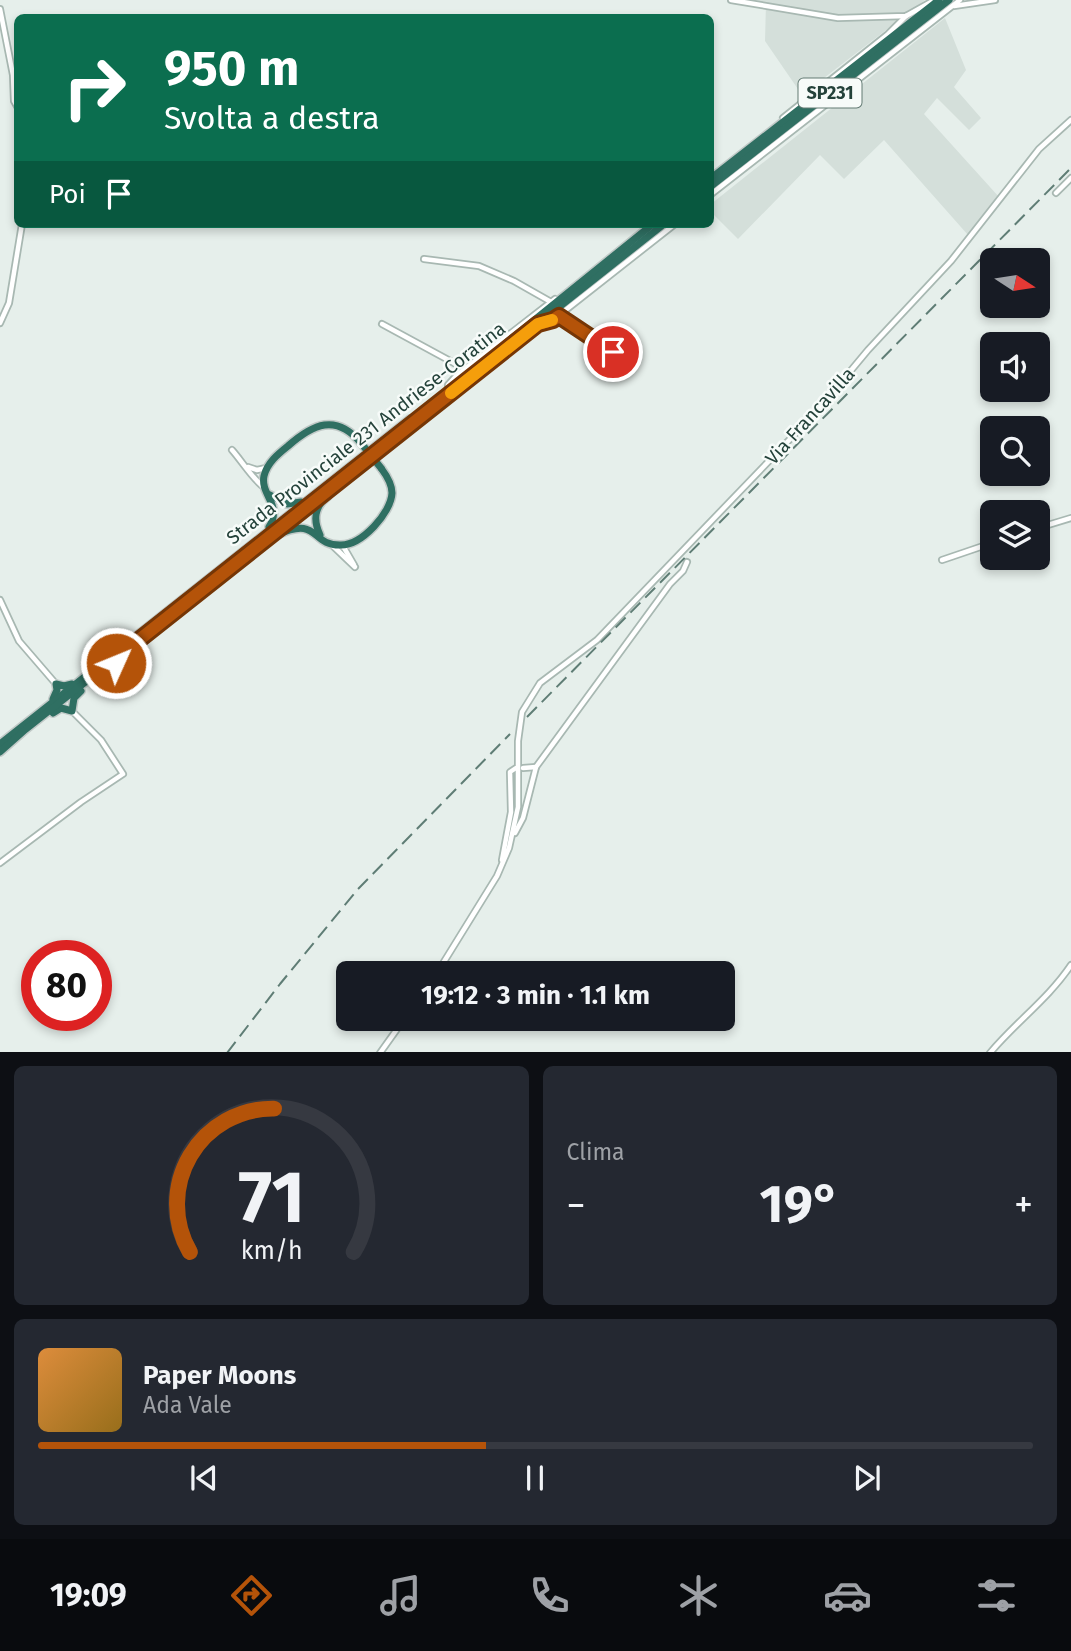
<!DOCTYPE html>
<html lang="it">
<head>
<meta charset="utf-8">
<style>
  :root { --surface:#171b24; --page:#242831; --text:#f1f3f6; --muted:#9ea1a6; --line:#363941; --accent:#b45309 }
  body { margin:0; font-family:"Fira Sans",sans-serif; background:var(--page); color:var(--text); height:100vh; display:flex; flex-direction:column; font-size:26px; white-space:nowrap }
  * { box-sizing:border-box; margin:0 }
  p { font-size:23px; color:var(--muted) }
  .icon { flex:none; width:38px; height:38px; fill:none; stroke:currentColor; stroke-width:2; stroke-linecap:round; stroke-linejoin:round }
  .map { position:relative; height:1052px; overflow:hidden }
  .panel { display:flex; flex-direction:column; gap:14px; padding:14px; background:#0d0f14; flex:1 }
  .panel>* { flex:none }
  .guide { position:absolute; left:14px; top:14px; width:700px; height:214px; border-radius:10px; box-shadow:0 4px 10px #0003; background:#0b6e4f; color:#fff; overflow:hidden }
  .needle { width:46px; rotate:102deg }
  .controls { position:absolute; left:980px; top:248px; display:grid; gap:14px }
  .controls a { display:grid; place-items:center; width:70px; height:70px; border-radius:10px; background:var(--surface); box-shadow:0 4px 10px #0003; font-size:35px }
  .speed { position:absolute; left:21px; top:940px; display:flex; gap:14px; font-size:35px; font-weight:700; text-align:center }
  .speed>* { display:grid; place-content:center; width:91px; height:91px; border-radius:50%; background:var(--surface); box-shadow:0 4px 10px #0003; line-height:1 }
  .speed .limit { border:10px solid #d22; background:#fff; color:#111 }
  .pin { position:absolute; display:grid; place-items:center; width:60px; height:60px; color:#fff; margin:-30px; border:4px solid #fff; border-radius:50%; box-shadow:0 2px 7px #0007 }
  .me { position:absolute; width:77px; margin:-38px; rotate:46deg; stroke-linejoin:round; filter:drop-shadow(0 0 5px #0008) }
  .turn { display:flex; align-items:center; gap:24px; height:147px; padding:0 35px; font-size:32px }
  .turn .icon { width:91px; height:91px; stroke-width:2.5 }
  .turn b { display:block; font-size:49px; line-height:60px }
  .then { display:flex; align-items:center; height:66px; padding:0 35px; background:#0003; gap:14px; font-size:26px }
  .big { font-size:52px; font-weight:700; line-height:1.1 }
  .panel .tile { flex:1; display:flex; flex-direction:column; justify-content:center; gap:10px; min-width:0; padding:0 24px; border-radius:10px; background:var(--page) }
  .panel .dial { align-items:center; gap:0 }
  .dial svg { height:182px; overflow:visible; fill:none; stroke:var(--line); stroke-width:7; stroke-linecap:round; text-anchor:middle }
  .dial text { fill:var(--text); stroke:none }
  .song { display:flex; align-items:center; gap:21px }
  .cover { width:84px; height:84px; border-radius:10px; background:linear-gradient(135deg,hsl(30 70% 55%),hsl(40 70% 35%)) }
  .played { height:7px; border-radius:4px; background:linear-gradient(90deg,var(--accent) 45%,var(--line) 45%) }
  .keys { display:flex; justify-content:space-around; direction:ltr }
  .heat { display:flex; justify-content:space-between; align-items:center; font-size:38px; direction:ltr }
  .panel .tiles { flex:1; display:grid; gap:14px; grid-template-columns:1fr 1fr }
  .tile:last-child { grid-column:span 2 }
  .trip { position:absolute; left:336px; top:961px; width:399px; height:70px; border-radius:10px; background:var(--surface); box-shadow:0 4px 10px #0003; font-weight:700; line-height:70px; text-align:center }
  .tab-bar { display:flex; height:112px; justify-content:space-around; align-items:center; background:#090b0e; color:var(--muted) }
  .tab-bar .icon { width:49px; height:49px }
  .tab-bar .active { color:var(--accent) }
  .tab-bar b { font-size:32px; color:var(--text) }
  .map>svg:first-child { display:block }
  .built { fill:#d4dfda }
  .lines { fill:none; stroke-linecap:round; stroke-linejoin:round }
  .minor-casing { stroke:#a8b8b2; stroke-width:8 }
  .highway-casing { stroke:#c2cac8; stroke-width:10 }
  .minor { stroke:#fff; stroke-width:4.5 }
  .highway { stroke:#2f6f62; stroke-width:7 }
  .rail { stroke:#5f7d75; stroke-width:2; stroke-dasharray:14 7; stroke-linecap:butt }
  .highway-bridge-casing { stroke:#c2cac8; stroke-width:10; stroke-linecap:butt }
  .highway-bridge { stroke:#2f6f62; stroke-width:7 }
  .route-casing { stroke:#753606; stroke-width:18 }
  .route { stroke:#b45309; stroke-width:12 }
  .slow { stroke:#f59e0b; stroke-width:12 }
  .labels { text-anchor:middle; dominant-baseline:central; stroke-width:5; stroke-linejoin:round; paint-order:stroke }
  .shield { fill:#f7fbf9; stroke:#637a73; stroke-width:2 }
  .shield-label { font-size:18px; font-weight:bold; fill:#24423a }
  .street-label { font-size:19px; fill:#24423a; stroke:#f7fbf9 }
</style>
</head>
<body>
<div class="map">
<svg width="1071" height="1053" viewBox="0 0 1071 1053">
  <rect width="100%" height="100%" fill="#e6efeb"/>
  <!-- built -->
  <g class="built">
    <path d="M 751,0 L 925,0 L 802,95 L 765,41 L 766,3 Z"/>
    <path d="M 945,18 L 966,70 L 954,87 L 981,118 L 969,130 L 937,98 L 924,114 L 999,197 L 968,235 L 884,140 L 844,179 L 820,155 L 738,239 L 711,212 L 711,204 Z"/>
  </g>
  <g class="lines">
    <!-- minor casing -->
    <g class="minor-casing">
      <g id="minor">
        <path d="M 731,0 L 838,18 L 906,16 L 931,2"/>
        <path d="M 954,6 L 995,0"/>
        <path d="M 0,9 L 13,75 L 14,101 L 18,108"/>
        <path d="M 783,118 L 887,35 L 906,16"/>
        <path d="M 1056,193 L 1071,178"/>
        <path d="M 710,195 L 960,0"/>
        <path d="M 424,259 L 479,266 L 514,281 L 551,302"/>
        <path d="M 559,316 L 613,352"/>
        <path d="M 0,323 L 9,303 L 22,224"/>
        <path d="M 542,323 L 553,320 L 675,224"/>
        <path d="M 382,324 L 465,369"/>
        <path d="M 448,389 L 448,385 L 457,375 L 555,299"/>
        <path d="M 232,450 C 241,460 255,482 264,487"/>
        <path d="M 248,467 L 257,470 L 266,468"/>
        <path d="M 1038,528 L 1071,518"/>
        <path d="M 332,545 L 355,567"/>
        <path d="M 343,546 L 354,565"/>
        <path d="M 942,560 L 992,543"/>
        <path d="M 0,600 L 19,641 L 56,684"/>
        <path d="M 523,768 L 536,767"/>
        <path d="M 515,833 L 523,818 L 536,767 L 670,584 L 683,571 L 687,562"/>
        <path d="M 502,860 L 511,812 L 510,772 L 516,768"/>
        <path d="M 0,863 L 81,802 L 123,774 L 101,740 L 72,711"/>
        <path d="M 437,973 L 497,876 L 509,848 L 518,807 L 518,741 L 522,712 L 540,683 L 597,640 L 818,410 L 868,350 L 951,261 L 1039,149 L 1071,120"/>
        <path d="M 380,1053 L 405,1018"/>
        <path d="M 990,1053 C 1016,1022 1049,998 1071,965"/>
      </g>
    </g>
    <!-- highway casing -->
    <g class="highway-casing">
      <g id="highway">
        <path d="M 710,179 L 939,0"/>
        <path d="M 710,187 L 949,0"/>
        <path d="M 507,342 L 653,224"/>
        <path d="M 270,495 L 287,504 L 301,502"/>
        <path d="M 269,527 C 283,505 260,495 264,476 C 267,463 278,454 288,446 C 313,424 336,413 361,443"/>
        <path d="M 277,535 C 320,515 310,546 341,545 C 362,545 391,513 392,493 C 392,484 387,476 381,468"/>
        <path d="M 320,535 C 313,520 314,507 328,496"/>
        <path d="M 53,699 L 57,690 L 56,684 L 64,686 L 72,684"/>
        <path d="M 53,713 L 61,708 L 72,711 L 74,698 L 81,691"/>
        <path d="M 0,744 L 410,419"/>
        <path d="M 0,752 L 26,729 L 664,224"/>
      </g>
    </g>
    <!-- minor -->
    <use href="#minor" class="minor"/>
    <!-- highway -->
    <use href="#highway" class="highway"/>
    <!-- rail -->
    <g class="rail">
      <path d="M 527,717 L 1071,168"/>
      <path d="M 227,1053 L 280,984 L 358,889 L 510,734"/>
    </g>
    <!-- highway-bridge casing -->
    <g class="highway-bridge-casing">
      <path id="highway-bridge" d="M 361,443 L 381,468"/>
    </g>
    <!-- highway-bridge -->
    <use href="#highway-bridge" class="highway-bridge"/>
  </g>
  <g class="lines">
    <!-- route casing -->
    <g class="route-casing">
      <path id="route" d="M 116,663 L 125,651 L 538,324 L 553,320 L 559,316 L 613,352"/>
    </g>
    <!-- route -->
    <use href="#route" class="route"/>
    <!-- slow -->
    <path class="slow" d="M 451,393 L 538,324 L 552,320"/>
  </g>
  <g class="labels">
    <!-- shield labels -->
    <rect class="shield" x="798.5" y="78.5" width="63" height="29" rx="5"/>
    <g class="shield-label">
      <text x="830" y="93">SP231</text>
    </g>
    <!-- street labels -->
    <g class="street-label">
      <text transform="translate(810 416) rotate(-48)">Via Francavilla</text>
      <text transform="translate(366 433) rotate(-38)">Strada Provinciale 231 Andriese-Coratina</text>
    </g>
  </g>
</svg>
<div class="controls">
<a><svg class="needle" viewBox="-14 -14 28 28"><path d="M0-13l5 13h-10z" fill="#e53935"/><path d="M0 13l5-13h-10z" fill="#9ea1a6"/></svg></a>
<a><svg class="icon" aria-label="sound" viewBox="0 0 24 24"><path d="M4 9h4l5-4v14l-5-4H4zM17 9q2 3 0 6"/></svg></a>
<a><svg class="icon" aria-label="search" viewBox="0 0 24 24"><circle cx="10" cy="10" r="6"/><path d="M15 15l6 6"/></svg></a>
<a><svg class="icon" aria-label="layers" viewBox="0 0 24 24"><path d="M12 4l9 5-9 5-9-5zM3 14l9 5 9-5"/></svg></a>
</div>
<div class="speed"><div class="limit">80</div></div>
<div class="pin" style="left:613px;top:352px;background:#d93025"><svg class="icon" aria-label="arrive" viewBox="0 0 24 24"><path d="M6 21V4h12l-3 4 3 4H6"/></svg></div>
<svg class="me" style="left:116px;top:663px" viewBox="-20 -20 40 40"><circle r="17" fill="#b45309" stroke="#fff" stroke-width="3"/><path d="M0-11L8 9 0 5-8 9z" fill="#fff"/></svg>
<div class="trip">19:12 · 3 min · 1.1 km</div>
<div class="guide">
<div class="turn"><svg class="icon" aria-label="right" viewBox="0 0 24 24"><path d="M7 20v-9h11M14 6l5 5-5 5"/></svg><div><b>950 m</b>Svolta a destra</div></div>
<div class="then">Poi<svg class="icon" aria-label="arrive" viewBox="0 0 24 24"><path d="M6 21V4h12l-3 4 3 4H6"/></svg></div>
</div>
</div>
<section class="panel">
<div class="tiles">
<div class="tile dial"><svg viewBox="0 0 100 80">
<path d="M14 69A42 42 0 1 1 86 69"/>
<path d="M14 69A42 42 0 0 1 51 6" stroke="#b45309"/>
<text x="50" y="56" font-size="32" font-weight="700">71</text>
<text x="50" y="72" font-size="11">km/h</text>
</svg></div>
<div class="tile"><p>Clima</p>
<div class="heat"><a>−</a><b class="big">19°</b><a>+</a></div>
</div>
<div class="tile">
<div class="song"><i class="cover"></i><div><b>Paper Moons</b><p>Ada Vale</p></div></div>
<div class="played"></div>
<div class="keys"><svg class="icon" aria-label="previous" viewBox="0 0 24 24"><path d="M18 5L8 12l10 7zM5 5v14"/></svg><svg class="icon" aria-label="pause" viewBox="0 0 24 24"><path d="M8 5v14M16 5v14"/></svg><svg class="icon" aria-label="next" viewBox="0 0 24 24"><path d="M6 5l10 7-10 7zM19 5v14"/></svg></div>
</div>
</div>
</section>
<nav class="tab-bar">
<b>19:09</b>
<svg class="icon active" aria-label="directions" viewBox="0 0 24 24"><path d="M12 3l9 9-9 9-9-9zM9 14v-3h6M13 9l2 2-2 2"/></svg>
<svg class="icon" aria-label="music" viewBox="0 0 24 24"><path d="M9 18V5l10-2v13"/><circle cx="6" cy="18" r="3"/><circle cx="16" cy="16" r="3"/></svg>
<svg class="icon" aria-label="phone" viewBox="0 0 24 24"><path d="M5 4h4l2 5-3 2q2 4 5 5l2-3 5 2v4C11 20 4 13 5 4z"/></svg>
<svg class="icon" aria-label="climate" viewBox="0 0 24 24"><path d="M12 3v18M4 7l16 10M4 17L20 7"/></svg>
<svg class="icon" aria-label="car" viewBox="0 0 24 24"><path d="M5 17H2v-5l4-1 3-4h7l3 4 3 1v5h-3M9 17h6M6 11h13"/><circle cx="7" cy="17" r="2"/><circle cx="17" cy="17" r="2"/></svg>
<svg class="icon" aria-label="filters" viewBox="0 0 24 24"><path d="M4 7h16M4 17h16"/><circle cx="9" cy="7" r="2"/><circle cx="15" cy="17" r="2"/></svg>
</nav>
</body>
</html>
